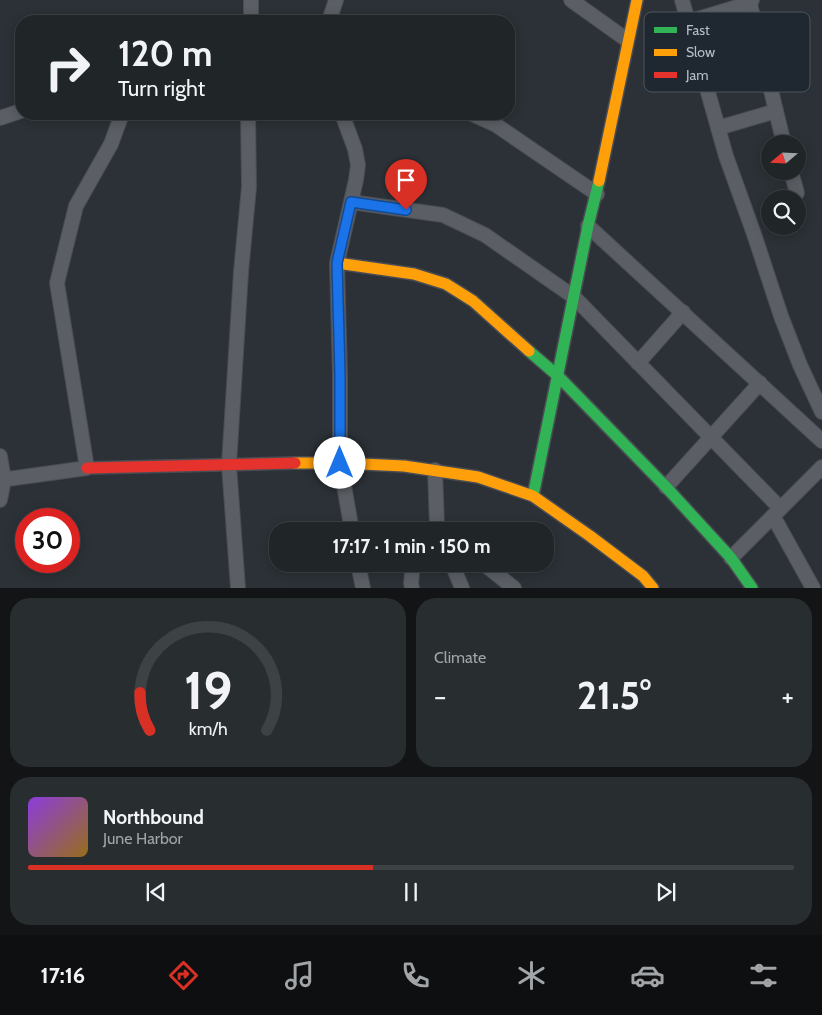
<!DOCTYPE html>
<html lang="en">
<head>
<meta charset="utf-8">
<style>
  :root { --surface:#202528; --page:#282d30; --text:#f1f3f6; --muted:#a2a5a8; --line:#3d4245; --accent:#d93025 }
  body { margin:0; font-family:Cabin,sans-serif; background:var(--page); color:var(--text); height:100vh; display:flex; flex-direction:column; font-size:19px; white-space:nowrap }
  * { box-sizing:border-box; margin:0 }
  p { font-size:16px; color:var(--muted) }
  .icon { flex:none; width:28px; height:28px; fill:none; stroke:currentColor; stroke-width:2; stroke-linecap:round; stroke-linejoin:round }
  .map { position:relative; height:588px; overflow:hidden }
  .side { display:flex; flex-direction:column; gap:10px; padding:10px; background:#121416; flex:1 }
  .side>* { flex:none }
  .guide { position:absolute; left:15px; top:15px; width:500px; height:105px; border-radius:20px; box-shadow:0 2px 12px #0003,0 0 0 1px var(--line); background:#202528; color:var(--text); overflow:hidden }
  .needle { width:32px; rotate:251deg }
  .tools { position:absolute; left:761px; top:135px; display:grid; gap:10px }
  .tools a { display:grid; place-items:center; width:45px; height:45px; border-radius:50%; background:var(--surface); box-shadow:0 2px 12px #0003,0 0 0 1px var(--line); font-size:25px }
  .speed { position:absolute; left:15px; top:508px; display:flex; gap:10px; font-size:25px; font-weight:700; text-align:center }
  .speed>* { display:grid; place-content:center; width:65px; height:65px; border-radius:50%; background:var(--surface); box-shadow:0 2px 12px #0003,0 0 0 1px var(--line); line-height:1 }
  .speed .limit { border:8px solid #d22; background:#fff; color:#111 }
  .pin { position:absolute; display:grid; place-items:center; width:42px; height:42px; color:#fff; margin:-51px -21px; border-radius:50% 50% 50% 0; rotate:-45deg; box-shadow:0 0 5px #0007 }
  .pin .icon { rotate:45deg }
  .me { position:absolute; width:55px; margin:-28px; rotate:0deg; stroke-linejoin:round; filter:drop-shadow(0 0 4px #0008) }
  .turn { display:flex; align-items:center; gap:18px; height:105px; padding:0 20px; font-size:22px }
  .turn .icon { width:65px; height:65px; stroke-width:2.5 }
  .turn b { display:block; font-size:35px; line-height:42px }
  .big { font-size:38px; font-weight:800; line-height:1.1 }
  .side .card { flex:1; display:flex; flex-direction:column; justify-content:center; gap:8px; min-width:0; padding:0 18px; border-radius:20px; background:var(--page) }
  .side .dial { align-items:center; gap:0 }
  .dial svg { height:130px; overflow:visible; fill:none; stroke:var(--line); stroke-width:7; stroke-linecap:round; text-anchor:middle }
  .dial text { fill:var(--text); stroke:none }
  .song { display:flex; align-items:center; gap:15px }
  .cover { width:60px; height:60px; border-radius:8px; background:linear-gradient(135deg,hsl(270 70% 55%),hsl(40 70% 35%)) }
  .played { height:5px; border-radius:2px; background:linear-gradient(90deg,var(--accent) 45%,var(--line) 45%) }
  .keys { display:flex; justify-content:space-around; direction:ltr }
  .heat { display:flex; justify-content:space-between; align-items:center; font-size:28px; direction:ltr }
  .side .tiles { flex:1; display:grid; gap:10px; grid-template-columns:1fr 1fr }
  .card:last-child { grid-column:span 2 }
  .trip { position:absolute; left:269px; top:522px; width:285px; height:50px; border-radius:20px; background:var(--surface); box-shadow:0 2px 12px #0003,0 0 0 1px var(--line); font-weight:800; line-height:50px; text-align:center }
  .tab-bar { display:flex; height:80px; justify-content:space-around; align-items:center; background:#0d0f10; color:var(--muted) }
  .tab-bar .icon { width:35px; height:35px }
  .tab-bar .on { color:var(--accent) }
  .tab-bar b { font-size:22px; color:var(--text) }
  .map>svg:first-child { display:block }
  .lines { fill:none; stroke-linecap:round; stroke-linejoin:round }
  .street-casing { stroke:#494d53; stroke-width:16 }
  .fast-casing { stroke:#494d53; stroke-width:14 }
  .slow-casing { stroke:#494d53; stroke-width:14 }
  .jam-casing { stroke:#494d53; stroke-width:14 }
  .street { stroke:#5b5e64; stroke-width:14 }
  .fast { stroke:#30b455; stroke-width:11 }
  .slow { stroke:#ff9f0a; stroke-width:11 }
  .jam { stroke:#e5322d; stroke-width:11 }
  .route-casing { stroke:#114b97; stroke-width:12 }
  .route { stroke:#1a73e8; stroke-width:9 }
  .key { fill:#1f2730; stroke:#4c545d; stroke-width:1 }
  .key-label { font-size:14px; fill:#b6bdc6 }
</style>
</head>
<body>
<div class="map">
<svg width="822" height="588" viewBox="0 0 822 588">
  <rect width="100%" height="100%" fill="#2b3136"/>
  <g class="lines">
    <!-- street casing -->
    <g class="street-casing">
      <g id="street">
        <path d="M 571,0 L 627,40"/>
        <path d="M 682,0 L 726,156 L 754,234 L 781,316 L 800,365 L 822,412"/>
        <path d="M 749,0 L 784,144"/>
        <path d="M 251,21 L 251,0"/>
        <path d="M 329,21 L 336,0"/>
        <path d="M 688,22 L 750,3 L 752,0"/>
        <path d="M 342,114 L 355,149 L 358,165 L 356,180 L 337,263 L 340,375 L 340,463 L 352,531"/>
        <path d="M 472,114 L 496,125 L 597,194"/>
        <path d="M 0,118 L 21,111"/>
        <path d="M 718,128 L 776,111"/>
        <path d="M 791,171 L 797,193"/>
        <path d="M 351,202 L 443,215 L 485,235 L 574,297 L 780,508"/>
        <path d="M 588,226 L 822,441"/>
        <path d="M 638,363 L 683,312"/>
        <path d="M 0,456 L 4,480 L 0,500"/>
        <path d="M 435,470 L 437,525 L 439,531"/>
        <path d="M 0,480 L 87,468 L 57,283 L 76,206 L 111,144 L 122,114"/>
        <path d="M 666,487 L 760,383"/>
        <path d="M 773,516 L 813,588"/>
        <path d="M 731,558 L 822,467"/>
        <path d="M 358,564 L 363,588"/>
        <path d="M 452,564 L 462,588"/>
        <path d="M 484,564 L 514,588"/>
        <path d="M 238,588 L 229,465 L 241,272 L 249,187 L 248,114"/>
        <path d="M 412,588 L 411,583 L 413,564"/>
      </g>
    </g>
    <!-- fast casing -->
    <g class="fast-casing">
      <g id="fast">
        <path d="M 529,351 L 558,376 L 666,487 L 731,558 L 752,588"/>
        <path d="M 533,496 L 588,226 L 599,181"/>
      </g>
    </g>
    <!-- slow casing -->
    <g class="slow-casing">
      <g id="slow">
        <path d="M 599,181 L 637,0"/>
        <path d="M 337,263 L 414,274 L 446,284 L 473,301 L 529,351"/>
        <path d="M 295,463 L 340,463 L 404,466 L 478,477 L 533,496 L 590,536 L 643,576 L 653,588"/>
      </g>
    </g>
    <!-- jam casing -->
    <g class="jam-casing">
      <path id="jam" d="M 87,468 L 295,463"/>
    </g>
    <!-- street -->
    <use href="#street" class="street"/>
    <!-- fast -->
    <use href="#fast" class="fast"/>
    <!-- slow -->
    <use href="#slow" class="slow"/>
    <!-- jam -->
    <use href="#jam" class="jam"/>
  </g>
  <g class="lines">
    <!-- route casing -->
    <g class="route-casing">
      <path id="route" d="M 340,463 L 340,375 L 337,263 L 351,202 L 406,210"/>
    </g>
    <!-- route -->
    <use href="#route" class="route"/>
  </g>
  <!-- legend -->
  <rect x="644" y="12" width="166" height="80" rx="8" class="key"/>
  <rect x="654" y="27" width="23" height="6" fill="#30b455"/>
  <rect x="654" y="49" width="23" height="7" fill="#ff9f0a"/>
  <rect x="654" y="72" width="23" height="6" fill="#e5322d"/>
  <g class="key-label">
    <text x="686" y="35">Fast</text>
    <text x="686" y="57">Slow</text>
    <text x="686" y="80">Jam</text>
  </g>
</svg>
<div class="tools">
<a><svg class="needle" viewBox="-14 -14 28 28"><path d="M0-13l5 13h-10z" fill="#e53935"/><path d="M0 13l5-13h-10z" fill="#a2a5a8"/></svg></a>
<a><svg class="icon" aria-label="search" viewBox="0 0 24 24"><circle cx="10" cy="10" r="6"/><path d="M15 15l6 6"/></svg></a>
</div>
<div class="speed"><div class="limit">30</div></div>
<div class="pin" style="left:406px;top:210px;background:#d93025"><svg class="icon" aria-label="arrive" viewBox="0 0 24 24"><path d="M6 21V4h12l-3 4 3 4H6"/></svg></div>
<svg class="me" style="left:340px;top:463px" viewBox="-20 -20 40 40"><circle r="19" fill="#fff"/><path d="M0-13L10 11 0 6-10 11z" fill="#1a73e8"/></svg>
<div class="trip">17:17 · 1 min · 150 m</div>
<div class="guide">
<div class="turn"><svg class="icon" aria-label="right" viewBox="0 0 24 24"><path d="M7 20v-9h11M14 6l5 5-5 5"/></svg><div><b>120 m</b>Turn right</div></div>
</div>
</div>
<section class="side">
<div class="tiles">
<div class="card dial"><svg viewBox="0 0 100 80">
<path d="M14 69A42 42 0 1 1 86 69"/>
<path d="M14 69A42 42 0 0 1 8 46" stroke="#d93025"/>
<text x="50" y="56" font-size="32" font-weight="700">19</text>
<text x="50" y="72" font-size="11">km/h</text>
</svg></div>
<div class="card"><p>Climate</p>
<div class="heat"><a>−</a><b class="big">21.5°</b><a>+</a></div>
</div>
<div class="card">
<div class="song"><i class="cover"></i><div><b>Northbound</b><p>June Harbor</p></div></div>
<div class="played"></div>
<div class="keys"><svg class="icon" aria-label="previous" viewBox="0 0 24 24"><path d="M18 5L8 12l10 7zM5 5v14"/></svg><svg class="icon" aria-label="pause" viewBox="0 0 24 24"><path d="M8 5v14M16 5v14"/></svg><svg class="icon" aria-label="next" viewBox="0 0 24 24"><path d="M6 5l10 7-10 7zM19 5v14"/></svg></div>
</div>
</div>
</section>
<nav class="tab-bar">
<b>17:16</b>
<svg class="icon on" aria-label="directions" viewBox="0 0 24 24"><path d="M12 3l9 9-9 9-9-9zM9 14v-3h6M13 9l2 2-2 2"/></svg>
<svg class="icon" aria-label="music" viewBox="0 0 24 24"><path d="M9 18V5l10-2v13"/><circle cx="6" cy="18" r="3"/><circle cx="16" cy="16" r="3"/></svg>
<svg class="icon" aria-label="phone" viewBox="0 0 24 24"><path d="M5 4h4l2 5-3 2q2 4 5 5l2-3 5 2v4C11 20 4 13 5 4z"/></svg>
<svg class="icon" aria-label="climate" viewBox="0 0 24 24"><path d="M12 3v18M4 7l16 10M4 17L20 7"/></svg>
<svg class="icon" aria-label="car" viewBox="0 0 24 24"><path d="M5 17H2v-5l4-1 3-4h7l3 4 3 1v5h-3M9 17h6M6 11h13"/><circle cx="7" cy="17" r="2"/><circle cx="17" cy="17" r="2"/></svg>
<svg class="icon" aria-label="filters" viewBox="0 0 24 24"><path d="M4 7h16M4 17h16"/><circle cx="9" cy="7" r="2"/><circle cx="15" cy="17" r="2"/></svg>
</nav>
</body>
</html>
